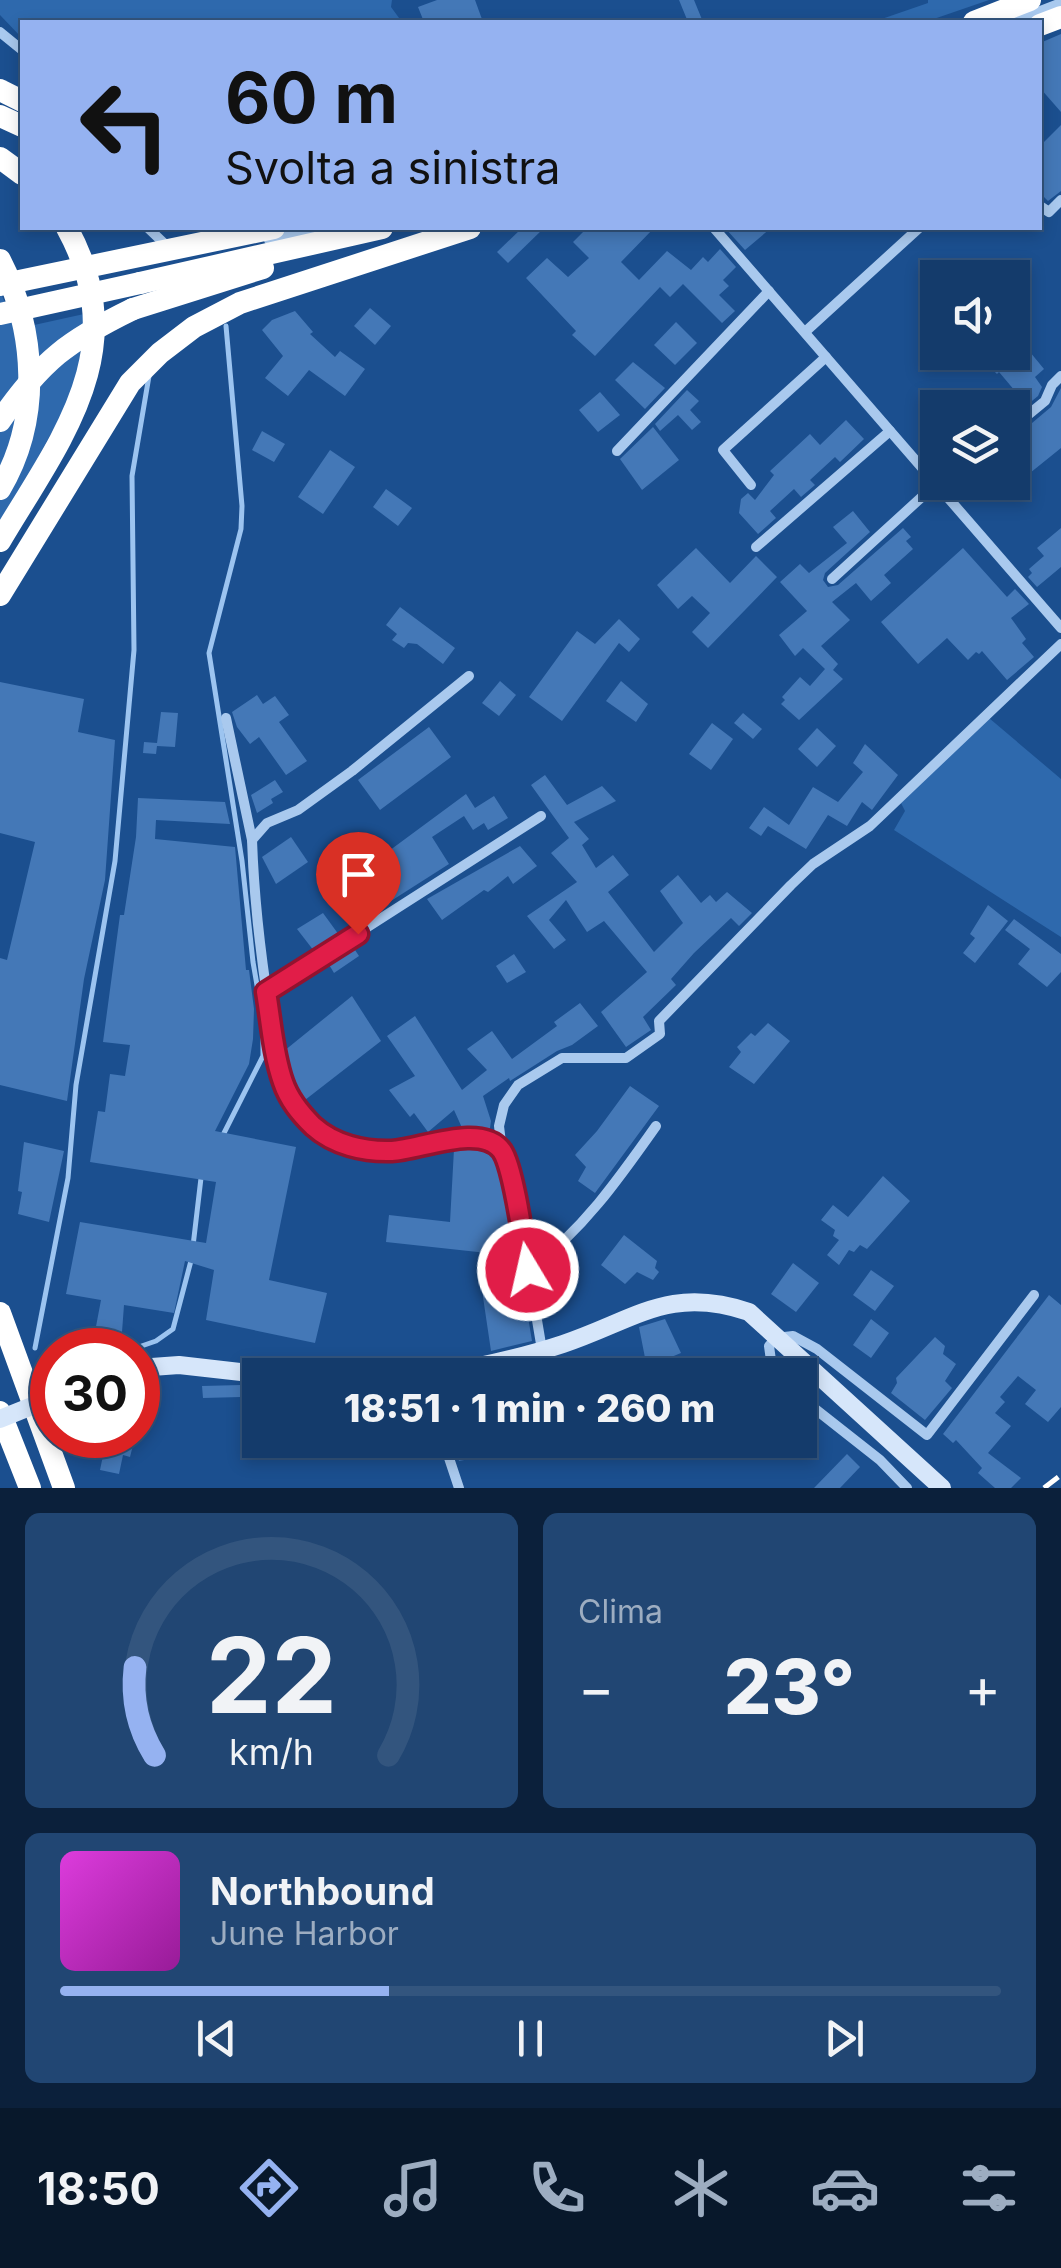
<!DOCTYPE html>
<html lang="it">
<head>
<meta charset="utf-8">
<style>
  :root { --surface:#143b6b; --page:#214673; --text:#f1f3f6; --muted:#9dadc1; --line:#33557e; --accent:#95b2f1 }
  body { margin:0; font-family:Inter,sans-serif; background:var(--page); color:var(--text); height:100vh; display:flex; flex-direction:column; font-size:38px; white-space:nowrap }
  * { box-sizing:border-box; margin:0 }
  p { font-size:32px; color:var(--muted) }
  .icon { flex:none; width:55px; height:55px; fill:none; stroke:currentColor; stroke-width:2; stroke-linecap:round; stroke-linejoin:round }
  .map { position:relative; height:1488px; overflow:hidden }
  .side { display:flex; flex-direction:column; gap:25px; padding:25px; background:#0b203b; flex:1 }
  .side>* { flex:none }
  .hud { position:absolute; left:20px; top:20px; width:1022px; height:210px; border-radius:0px; box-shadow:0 5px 15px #0003,0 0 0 2px var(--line); background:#95b2f1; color:#111; overflow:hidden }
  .controls { position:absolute; left:920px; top:260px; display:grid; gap:20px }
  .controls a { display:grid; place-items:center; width:110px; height:110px; border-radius:0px; background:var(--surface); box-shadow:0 5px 15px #0003,0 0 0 2px var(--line); font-size:50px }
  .speed { position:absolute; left:30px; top:1328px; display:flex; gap:20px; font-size:50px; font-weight:700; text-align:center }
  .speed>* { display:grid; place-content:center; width:130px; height:130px; border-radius:50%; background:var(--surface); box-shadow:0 5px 15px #0003,0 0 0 2px var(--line); line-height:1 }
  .speed .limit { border:15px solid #d22; background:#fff; color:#111 }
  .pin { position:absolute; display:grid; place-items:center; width:85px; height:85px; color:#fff; margin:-102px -42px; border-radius:50% 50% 50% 0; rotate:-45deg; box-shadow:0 0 10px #0007 }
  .pin .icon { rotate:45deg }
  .me { position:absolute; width:110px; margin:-55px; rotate:351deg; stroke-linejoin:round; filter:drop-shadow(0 0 8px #0008) }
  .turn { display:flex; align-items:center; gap:35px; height:210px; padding:0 40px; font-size:45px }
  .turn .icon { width:130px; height:130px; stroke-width:2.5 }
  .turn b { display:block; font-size:70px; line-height:85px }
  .big { font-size:75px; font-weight:800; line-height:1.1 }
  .side .card { flex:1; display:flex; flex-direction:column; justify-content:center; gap:15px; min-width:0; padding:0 35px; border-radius:15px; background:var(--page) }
  .side .dial { align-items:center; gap:0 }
  .dial svg { height:260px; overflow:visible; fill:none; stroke:var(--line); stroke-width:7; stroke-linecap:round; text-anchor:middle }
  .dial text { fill:var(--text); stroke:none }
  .song { display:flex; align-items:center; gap:30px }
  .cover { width:120px; height:120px; border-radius:15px; background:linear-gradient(135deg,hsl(300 70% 55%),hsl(300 70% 35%)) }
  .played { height:10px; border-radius:5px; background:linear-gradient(90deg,var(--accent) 35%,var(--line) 35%) }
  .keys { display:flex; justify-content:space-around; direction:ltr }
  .heat { display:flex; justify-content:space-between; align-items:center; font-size:55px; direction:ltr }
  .side .tiles { flex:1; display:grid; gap:25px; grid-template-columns:1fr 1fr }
  .card:last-child { grid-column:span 2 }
  .trip { position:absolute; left:242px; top:1358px; width:575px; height:100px; border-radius:0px; background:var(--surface); box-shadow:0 5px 15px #0003,0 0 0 2px var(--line); font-weight:800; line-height:100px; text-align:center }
  .menu { display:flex; height:160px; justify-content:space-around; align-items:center; background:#08182b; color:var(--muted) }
  .menu .icon { width:70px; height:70px }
  .menu .on { color:var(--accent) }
  .menu b { font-size:45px; color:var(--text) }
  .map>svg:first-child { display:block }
  .green { fill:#2e69ad }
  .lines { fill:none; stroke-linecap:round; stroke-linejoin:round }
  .stream { stroke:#9cc4f0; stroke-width:5 }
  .building { fill:#4478b7 }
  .street { stroke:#a9c9ee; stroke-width:10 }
  .secondary { stroke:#d6e6fa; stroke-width:18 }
  .highway { stroke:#fff; stroke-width:22 }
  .rail { stroke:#fff; stroke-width:5; stroke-dasharray:18 8; stroke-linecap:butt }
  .secondary-bridge { stroke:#d6e6fa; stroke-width:18 }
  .highway-bridge { stroke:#fff; stroke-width:22 }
  .route-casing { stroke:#92132f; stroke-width:25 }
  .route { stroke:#e11d48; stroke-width:18 }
</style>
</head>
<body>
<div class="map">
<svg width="1061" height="1488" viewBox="0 0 1061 1488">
  <rect width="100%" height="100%" fill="#1b4f8f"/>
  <!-- green -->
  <g class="green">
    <path d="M 0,0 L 392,0 L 391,7 L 402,22 L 22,22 L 22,38 L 0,15 Z"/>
    <path d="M 928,0 L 989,0 L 925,22 L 873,22 L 928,3 Z"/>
    <path d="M 0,291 L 16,329 L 84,314 L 77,386 L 0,527 Z"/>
    <path d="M 989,718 L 1061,779 L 1061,937 L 894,830 L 905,811 L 901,803 Z"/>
  </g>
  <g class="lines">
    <!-- stream -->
    <g class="stream">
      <path d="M 222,1137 L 263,1056 L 263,1020 L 253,962 L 242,861 L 209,653 L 241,529 L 242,506 L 226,326"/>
      <path d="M 193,1246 L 201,1178"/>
      <path d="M 35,1348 L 68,1178 L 76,1085 L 115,861 L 134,650 L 132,476 L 149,376"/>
      <path d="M 130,1350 L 156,1341 L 173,1329 L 192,1257"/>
    </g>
  </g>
  <!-- building -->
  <g class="building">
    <path d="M 437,0 L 475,0 L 483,22 L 424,22 L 418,7 Z"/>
    <path d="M 679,0 L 694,0 L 703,22 L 688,22 Z"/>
    <path d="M 1061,34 L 1061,112 L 1040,88 L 1040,43 Z"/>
    <path d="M 1061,125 L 1061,191 L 1048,201 L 1040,193 L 1040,146 Z"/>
    <path d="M 522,228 L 544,228 L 508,263 L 497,252 Z"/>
    <path d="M 587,228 L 654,228 L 621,262 L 639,280 L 667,251 L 691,270 L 703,257 L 708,262 L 720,249 L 736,267 L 723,280 L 729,286 L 719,295 L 735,311 L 722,323 L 683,284 L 670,297 L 660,287 L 595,356 L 572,335 L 576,331 L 526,278 L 547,258 L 568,277 L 589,258 L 573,242 Z"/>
    <path d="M 725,228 L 771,228 L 745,250 Z"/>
    <path d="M 370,308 L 391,326 L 375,345 L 354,326 Z"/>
    <path d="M 295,311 L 313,332 L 310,334 L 335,357 L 340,351 L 365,369 L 345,396 L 309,370 L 288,396 L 265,378 L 283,356 L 262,330 L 272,320 Z"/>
    <path d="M 676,322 L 697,343 L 675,365 L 654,345 Z"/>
    <path d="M 1012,342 L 1026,356 L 1030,352 L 1044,369 L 1035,377 L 1042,387 L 1038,396 L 1027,405 L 999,372 L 997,374 L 985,362 L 995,352 L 1012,352 Z"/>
    <path d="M 633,362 L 665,388 L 645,409 L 615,380 Z"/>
    <path d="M 1061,388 L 1061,448 L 1030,473 L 1012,453 L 1012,447 L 1022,438 L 1019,434 L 1051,407 Z"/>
    <path d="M 687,390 L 699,401 L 690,410 L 701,422 L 692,430 L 678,415 L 660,431 L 655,424 Z"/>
    <path d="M 600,392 L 620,415 L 598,432 L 579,410 Z"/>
    <path d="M 846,420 L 864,439 L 840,462 L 835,457 L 810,480 L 815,485 L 801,497 L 794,489 L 770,511 L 776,518 L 758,534 L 739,513 L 741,499 L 748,493 L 755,500 L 774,475 L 770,471 L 810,434 L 820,445 Z"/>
    <path d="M 653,427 L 679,460 L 642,490 L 620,459 Z"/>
    <path d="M 262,431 L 285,444 L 274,462 L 252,450 Z"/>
    <path d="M 330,450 L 355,467 L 323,514 L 298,497 Z"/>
    <path d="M 386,489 L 412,508 L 398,526 L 373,507 Z"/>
    <path d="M 853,511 L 870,532 L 825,573 L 823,580 L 828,587 L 838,585 L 903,528 L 911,537 L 906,541 L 913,549 L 884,575 L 891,583 L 871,601 L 856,583 L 832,602 L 850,620 L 821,646 L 838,664 L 833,670 L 843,679 L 799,720 L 781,704 L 785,700 L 782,697 L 800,677 L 810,686 L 825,669 L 803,648 L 795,656 L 779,635 L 807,611 L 780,582 L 800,564 L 809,573 L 847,543 L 833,527 Z"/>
    <path d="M 1061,528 L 1061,567 L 1037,587 L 1028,577 L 1032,573 L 1029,569 L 1044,556 L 1037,548 Z"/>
    <path d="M 696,548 L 730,583 L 756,556 L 777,577 L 708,648 L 692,632 L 710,613 L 692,596 L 678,609 L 657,585 Z"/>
    <path d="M 963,548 L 1007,597 L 1015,589 L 1029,604 L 1011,618 L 1026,639 L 1022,643 L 1034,657 L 1007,680 L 982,651 L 979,654 L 976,652 L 968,660 L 947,638 L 918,664 L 881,622 Z"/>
    <path d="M 400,607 L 455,648 L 443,664 L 417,644 L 408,643 L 404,648 L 392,640 L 397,634 L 386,625 Z"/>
    <path d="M 619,619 L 640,639 L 629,652 L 619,643 L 562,721 L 529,697 L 577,631 L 595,644 Z"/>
    <path d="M 500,681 L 516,695 L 499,716 L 482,703 Z"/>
    <path d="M 621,681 L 648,704 L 636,722 L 606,701 Z"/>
    <path d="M 0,682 L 84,699 L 78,732 L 115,740 L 105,880 L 84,979 L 67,1101 L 0,1085 L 0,958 L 7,960 L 35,842 L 0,833 Z"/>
    <path d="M 257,695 L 263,704 L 275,696 L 289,715 L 279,722 L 307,761 L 286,775 L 259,737 L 250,744 L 237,727 L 232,712 Z"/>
    <path d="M 161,712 L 178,713 L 175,747 L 157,746 L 156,754 L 143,753 L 144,742 L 157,743 Z"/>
    <path d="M 743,713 L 762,729 L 753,739 L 734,723 Z"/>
    <path d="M 712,723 L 733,739 L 711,770 L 689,754 Z"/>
    <path d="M 429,727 L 451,757 L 380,810 L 358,780 Z"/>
    <path d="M 817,728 L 836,746 L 817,767 L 798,749 Z"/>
    <path d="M 865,744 L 898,775 L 872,810 L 862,802 L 847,826 L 828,815 L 806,849 L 768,826 L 761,836 L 749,828 L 764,807 L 789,825 L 813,787 L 838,802 L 863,772 L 853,763 Z"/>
    <path d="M 545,775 L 567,805 L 602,786 L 616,801 L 574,822 L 589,839 L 582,845 L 596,868 L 613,855 L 629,875 L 608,892 L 654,952 L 683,923 L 660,891 L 678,875 L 701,903 L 710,895 L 716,902 L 727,892 L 752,913 L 739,926 L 731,918 L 694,953 L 671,979 L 676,985 L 643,1017 L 651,1030 L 626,1047 L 601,1012 L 647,972 L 604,921 L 587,932 L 566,900 L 549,920 L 566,940 L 554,949 L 527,916 L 577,882 L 551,853 L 569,838 L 531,785 Z"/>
    <path d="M 275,780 L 283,792 L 271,799 L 273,803 L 257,813 L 251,795 Z"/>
    <path d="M 466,794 L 475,808 L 494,796 L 508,818 L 488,830 L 484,823 L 473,830 L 464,816 L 432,837 L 449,864 L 380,908 L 375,901 L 364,909 L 356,898 L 389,874 L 378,859 Z"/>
    <path d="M 138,798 L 225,802 L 230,824 L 156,820 L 155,839 L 235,847 L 246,970 L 249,970 L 254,1009 L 253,1039 L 249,1064 L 215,1131 L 296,1147 L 269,1280 L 327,1293 L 315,1343 L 206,1320 L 214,1270 L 185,1261 L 174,1313 L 124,1305 L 122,1332 L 94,1337 L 101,1300 L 66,1294 L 80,1222 L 206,1243 L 216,1182 L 90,1162 L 98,1111 L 105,1112 L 110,1074 L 125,1076 L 130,1045 L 103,1042 L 120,915 L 124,915 L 136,837 Z"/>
    <path d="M 291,837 L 308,862 L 276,884 L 262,857 Z"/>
    <path d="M 520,846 L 537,866 L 513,884 L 508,876 L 488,892 L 484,890 L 442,920 L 427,899 Z"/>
    <path d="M 988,905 L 1008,921 L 975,963 L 963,953 L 975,938 L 970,934 Z"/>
    <path d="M 323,913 L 339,935 L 314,951 L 297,929 Z"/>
    <path d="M 1014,919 L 1061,954 L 1061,972 L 1047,987 L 1018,964 L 1030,949 L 1005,930 Z"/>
    <path d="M 353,947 L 359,956 L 334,973 L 328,963 Z"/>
    <path d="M 514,954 L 526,972 L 507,983 L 496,966 Z"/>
    <path d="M 352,996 L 381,1041 L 305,1100 L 293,1085 L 284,1051 Z"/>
    <path d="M 580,1003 L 598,1026 L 572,1045 L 557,1051 L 510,1081 L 509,1078 L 483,1096 L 491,1121 L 490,1128 L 483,1133 L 463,1130 L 454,1110 L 428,1132 L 414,1113 L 410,1117 L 389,1090 L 415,1076 L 387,1036 L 415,1016 L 462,1090 L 487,1070 L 467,1049 L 492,1031 L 512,1059 L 557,1026 L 554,1022 Z"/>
    <path d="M 768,1023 L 790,1041 L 754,1084 L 729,1067 L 741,1052 L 737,1047 L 751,1033 L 755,1036 Z"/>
    <path d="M 630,1086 L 659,1106 L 595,1193 L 578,1181 L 586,1167 L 575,1155 L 597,1131 Z"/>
    <path d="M 24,1142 L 64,1151 L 49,1222 L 18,1214 L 22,1192 L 18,1191 Z"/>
    <path d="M 474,1148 L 495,1157 L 509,1209 L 521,1277 L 520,1299 L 525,1299 L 532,1341 L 491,1351 L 483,1297 L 487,1253 L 386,1242 L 389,1215 L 450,1222 L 454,1149 Z"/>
    <path d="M 883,1176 L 910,1201 L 867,1249 L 860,1245 L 854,1252 L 849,1250 L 839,1265 L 827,1255 L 839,1240 L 833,1236 L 835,1230 L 821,1220 L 833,1205 L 848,1217 Z"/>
    <path d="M 624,1235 L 657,1261 L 655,1268 L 659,1272 L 653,1280 L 637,1272 L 625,1284 L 601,1265 Z"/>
    <path d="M 793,1263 L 819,1283 L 796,1312 L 771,1294 Z"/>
    <path d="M 871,1270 L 894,1286 L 875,1311 L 853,1295 Z"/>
    <path d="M 1049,1295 L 1061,1305 L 1061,1407 L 1048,1422 L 1025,1404 L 1036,1390 L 1018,1376 L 1000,1397 L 1005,1402 L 995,1413 L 1011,1426 L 988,1453 L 1021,1478 L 1011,1488 L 995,1488 L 978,1473 L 982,1468 L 956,1440 L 953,1443 L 943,1434 Z"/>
    <path d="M 665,1319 L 681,1353 L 664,1360 L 667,1367 L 651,1374 L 647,1368 L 639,1327 Z"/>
    <path d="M 871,1319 L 889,1333 L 871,1358 L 853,1345 Z"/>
    <path d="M 935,1337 L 945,1346 L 943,1354 L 956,1364 L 945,1381 L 952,1388 L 925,1420 L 891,1393 L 897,1383 L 896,1378 Z"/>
    <path d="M 241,1385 L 241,1397 L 203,1398 L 202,1386 Z"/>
    <path d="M 80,1435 L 118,1435 L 123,1438 L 122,1443 L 133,1445 L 130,1457 L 123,1455 L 119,1474 L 100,1470 L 105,1446 L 80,1440 Z"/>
    <path d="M 460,1440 L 514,1440 L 517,1450 L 459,1461 L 456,1448 L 461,1447 Z"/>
    <path d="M 847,1454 L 860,1467 L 840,1488 L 814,1488 Z"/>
  </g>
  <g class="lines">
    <!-- street -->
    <g class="street">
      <path d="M 1012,22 L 1061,3"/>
      <path d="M 0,32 L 22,50"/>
      <path d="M 1040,206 L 1049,212 L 1061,200"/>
      <path d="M 148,228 L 169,248"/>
      <path d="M 714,228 L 1061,628"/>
      <path d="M 269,240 L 332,228"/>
      <path d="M 805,332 L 919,228"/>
      <path d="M 1012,428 L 1045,401 L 1052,385 L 1061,376"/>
      <path d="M 617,451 L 769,291"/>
      <path d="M 751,485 L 723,450 L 826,357"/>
      <path d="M 946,495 L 959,482"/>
      <path d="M 756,547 L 890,431"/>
      <path d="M 832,579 L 936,484"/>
      <path d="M 469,676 L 352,771 L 298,810 L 267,823 L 252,840 C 254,897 260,951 269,1008 C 273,1039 275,1076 293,1103 C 315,1136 353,1152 392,1151 C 431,1149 466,1125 502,1151"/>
      <path d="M 226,718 L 252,840"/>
      <path d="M 266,992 L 541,816"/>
      <path d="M 529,1270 C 582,1231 618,1180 656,1126"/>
      <path d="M 542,1350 L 518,1207 L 502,1151 L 499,1126 L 504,1105 L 518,1085 L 562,1058 L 626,1058 L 660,1034 L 659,1021 L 791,885 L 813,864 L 870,826 L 1061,644"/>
      <path d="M 773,1375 L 769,1346 L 776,1338 L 793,1336 L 817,1349 L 927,1435 L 1034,1295"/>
      <path d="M 800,1397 L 880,1460 L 907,1488"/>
      <path d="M 443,1440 L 459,1488"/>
    </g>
    <!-- secondary -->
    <g class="secondary">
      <path d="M 138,1368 L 179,1365 L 267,1375"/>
      <path d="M 434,1375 C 478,1367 521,1358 563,1344 C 635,1320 669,1285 749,1312 L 942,1488"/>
    </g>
    <!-- highway -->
    <g class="highway">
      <path d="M 974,22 L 1030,0"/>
      <path d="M 1040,25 L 1061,17"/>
      <path d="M 0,90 L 22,101"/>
      <path d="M 0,116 L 22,126"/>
      <path d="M 0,158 L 22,174"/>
      <path d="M 0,260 C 36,330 42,419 0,489"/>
      <path d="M 140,283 L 382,228"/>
      <path d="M 133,309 L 263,268"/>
      <path d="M 0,541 C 62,437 134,350 67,228"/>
      <path d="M 0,595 L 130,383 L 160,353 L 194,327 L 240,303 L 470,228"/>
      <path d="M 0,1313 L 64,1488"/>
      <path d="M 0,1412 L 30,1488"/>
    </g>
    <!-- rail -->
    <path class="rail" d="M 1044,1488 L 1061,1475"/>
    <!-- secondary-bridge -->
    <path class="secondary-bridge" d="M 0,1419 L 52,1398"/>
    <!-- highway-bridge -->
    <g class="highway-bridge">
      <path d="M 0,285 L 274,228"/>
      <path d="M 0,314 L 140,283"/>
      <path d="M 0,421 C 41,361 69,340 133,309"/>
    </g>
  </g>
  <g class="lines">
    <!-- route casing -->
    <g class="route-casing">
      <path id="route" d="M 358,934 L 266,992 C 271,1021 273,1054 283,1082 C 289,1100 300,1113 313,1126 C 334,1145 364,1152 392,1151 C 419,1150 482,1122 502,1151 C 514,1169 524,1246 528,1270"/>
    </g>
    <!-- route -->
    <use href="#route" class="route"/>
  </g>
</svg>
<div class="controls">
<a><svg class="icon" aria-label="sound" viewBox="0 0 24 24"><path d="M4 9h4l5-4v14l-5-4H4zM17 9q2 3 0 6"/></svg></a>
<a><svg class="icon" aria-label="layers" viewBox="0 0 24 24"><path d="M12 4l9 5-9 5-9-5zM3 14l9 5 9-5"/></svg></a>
</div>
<div class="speed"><div class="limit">30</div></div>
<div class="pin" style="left:358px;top:934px;background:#d93025"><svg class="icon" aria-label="arrive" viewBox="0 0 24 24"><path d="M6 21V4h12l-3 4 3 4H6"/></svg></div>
<svg class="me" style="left:528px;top:1270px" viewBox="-20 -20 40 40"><circle r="17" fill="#e11d48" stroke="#fff" stroke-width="3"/><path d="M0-11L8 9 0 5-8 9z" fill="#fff"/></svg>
<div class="trip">18:51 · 1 min · 260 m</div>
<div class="hud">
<div class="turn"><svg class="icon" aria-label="left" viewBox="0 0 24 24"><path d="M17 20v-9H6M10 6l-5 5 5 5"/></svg><div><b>60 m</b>Svolta a sinistra</div></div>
</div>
</div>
<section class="side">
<div class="tiles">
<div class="card dial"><svg viewBox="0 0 100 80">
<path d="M14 69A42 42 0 1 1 86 69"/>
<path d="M14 69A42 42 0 0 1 8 42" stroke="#95b2f1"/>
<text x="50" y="56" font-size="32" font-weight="700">22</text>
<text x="50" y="72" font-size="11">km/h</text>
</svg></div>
<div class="card"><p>Clima</p>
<div class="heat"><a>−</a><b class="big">23°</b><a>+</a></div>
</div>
<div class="card">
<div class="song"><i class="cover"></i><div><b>Northbound</b><p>June Harbor</p></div></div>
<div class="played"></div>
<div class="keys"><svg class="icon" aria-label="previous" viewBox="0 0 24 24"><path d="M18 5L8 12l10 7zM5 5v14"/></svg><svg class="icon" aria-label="pause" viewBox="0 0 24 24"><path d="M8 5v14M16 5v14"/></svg><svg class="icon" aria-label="next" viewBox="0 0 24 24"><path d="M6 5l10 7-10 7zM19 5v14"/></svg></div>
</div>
</div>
</section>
<nav class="menu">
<b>18:50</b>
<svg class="icon on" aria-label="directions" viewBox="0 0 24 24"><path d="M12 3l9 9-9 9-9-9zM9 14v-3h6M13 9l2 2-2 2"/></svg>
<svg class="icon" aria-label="music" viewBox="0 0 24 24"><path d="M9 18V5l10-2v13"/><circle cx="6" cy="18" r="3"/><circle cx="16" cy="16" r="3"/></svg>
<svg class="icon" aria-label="phone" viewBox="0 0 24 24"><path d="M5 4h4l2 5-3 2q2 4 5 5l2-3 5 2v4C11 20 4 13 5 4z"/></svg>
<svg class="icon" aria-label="climate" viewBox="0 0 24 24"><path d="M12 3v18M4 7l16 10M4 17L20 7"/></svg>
<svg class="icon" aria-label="car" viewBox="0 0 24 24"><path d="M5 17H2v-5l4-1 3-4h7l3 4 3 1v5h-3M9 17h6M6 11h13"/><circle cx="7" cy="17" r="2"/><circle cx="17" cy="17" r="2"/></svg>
<svg class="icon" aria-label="filters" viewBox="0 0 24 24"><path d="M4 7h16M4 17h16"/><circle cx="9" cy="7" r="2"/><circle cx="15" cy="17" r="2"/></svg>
</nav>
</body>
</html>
